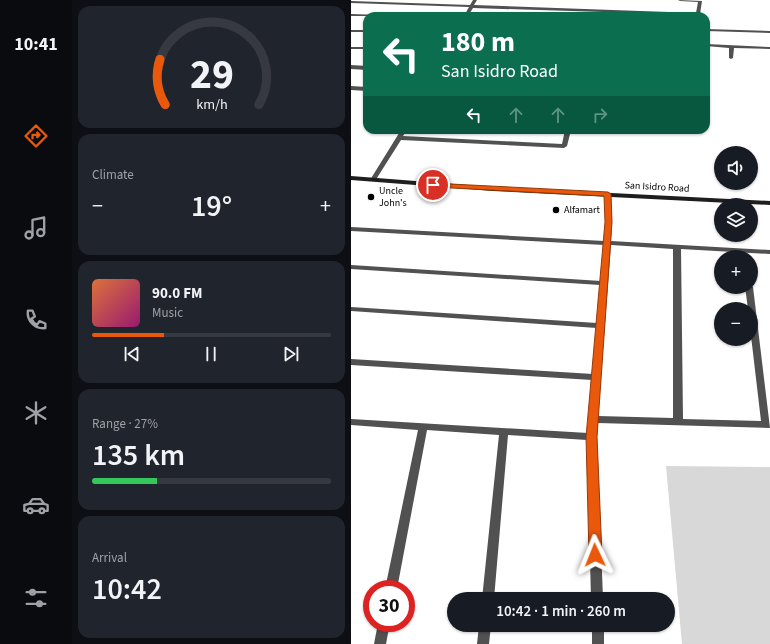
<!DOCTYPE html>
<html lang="en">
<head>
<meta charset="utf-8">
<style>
  :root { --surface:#171b24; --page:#20242c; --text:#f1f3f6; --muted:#9ea1a6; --line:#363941; --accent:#ea580c }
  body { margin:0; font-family:"Source Sans 3",sans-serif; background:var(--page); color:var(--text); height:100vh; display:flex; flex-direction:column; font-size:15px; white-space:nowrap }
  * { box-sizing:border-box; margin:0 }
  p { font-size:13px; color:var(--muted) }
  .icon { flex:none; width:22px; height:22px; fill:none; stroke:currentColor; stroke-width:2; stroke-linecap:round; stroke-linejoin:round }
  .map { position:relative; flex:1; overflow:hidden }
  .panel { display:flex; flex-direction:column; gap:6px; padding:6px; background:#0d0f14; width:279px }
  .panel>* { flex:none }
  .banner { position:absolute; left:12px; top:12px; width:347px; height:122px; border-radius:12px; box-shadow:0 1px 3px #0004; background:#0b6e4f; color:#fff; overflow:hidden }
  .buttons { position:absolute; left:363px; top:146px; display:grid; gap:8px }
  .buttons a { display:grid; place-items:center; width:44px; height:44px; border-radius:50%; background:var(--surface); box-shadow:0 1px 3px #0004; font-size:20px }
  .speed { position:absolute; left:12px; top:580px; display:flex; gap:8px; font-size:20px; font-weight:700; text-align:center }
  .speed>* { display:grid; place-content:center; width:52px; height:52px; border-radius:50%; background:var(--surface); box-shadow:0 1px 3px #0004; line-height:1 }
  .speed .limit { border:6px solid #d22; background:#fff; color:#111 }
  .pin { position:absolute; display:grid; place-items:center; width:34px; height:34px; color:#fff; margin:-17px; border:2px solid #fff; border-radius:50%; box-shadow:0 1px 4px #0007 }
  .me { position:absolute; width:44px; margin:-22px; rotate:358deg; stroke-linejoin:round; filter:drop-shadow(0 0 3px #0008) }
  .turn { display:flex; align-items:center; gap:14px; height:84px; padding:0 12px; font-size:18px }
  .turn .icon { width:52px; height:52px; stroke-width:2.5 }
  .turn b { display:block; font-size:28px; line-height:34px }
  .lanes { display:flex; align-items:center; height:38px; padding:0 12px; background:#0003; justify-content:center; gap:20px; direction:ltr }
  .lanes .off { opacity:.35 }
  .big { font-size:30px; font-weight:600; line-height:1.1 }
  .panel .tile { flex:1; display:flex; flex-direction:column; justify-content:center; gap:6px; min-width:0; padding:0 14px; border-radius:12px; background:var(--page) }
  .panel .dial { align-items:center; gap:0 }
  .dial svg { height:104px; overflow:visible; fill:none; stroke:var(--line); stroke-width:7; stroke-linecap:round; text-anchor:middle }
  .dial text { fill:var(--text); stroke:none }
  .song { display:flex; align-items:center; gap:12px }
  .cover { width:48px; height:48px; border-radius:6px; background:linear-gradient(135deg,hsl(20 70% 55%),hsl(320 70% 35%)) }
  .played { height:4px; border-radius:2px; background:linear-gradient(90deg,var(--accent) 30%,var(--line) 30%) }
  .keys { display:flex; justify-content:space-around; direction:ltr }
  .heat { display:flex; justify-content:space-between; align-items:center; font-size:22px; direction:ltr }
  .charge { height:6px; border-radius:3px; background:linear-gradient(90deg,#34c759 27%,var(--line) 0) }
  .trip { position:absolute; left:96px; top:592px; width:228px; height:40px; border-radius:20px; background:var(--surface); box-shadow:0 1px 3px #0004; font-weight:600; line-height:40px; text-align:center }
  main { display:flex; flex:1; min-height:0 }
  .dock { display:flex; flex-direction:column; width:72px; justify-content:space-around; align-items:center; background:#090b0e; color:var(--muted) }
  .dock .icon { width:28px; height:28px }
  .dock .on { color:var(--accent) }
  .dock b { font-size:18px; color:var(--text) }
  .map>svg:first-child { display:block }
  .green { fill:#d8d8d8 }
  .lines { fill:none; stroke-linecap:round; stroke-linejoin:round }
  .street { fill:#515151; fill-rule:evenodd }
  .secondary { fill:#1e1e1e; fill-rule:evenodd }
  .route { fill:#ea580c; stroke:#983908 }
  .poi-dot { fill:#000; stroke:#fff; stroke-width:1.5 }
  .labels { text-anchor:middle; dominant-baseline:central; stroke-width:3; stroke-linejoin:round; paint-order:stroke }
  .street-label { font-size:10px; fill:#000; stroke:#fff }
  .poi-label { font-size:10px; fill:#000; stroke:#fff; text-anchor:start }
</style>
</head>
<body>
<main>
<nav class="dock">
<b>10:41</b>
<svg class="icon on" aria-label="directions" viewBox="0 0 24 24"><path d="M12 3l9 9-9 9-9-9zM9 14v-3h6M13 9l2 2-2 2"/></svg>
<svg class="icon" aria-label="music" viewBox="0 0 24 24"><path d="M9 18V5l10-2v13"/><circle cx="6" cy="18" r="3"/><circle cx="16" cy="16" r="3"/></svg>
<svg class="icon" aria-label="phone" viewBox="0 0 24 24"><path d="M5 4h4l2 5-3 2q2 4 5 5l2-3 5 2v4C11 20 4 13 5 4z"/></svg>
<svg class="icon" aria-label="climate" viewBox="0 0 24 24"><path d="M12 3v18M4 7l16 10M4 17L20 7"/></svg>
<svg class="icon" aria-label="car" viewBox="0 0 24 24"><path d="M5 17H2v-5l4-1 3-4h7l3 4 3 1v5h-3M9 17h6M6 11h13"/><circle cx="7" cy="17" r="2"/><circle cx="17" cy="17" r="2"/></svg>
<svg class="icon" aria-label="filters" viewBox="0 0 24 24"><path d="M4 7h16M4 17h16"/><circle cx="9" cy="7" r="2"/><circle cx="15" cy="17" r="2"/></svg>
</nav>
<section class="panel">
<div class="tile dial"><svg viewBox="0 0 100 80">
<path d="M14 69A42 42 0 1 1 86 69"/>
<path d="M14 69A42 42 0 0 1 10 34" stroke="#ea580c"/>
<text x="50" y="56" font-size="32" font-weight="700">29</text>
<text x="50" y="72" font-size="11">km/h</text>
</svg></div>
<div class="tile"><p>Climate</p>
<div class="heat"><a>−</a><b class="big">19°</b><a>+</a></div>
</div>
<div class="tile">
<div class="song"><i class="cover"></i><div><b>90.0 FM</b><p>Music</p></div></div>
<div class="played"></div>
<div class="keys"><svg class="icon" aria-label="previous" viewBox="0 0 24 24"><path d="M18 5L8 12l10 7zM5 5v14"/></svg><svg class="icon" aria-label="pause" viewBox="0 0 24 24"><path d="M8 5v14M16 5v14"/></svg><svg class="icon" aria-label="next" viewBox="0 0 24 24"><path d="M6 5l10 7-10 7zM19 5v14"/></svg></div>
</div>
<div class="tile"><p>Range · 27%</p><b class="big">135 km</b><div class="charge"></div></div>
<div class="tile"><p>Arrival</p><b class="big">10:42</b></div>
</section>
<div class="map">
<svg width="419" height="644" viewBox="0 0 419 644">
  <rect width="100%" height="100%" fill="#fff"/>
  <!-- green -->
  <path class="green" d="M 315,466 L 419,467 L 419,644 L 331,644 Z"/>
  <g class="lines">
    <!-- street -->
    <g class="street">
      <path d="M 122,0 L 126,0 L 123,5 L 345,13 L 347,2 L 329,1 L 327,0 L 351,1 L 349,14 L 347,15 L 122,8 L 117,16 L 113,16 L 118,7 L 0,3 L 0,1 L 119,5 Z"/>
      <path d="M 0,14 L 32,15 L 34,16 L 0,16 Z"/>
      <path d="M 355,29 L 419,31 L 419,33 L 355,31 Z"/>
      <rect x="0" y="30" width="16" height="2"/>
      <path d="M 355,44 L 419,47 L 419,49 L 383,48 L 382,58 L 380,59 L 378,58 L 378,48 L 355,46 Z"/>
      <rect x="0" y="47" width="16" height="2"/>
      <path d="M 0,65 L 16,66 L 16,70 L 0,69 Z"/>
      <path d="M 0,86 L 16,87 L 16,91 L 0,90 Z"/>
      <path d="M 50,130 L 56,130 L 52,136 L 211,144 L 214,130 L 220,130 L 216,146 L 213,148 L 50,140 L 24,181 L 20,181 L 19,180 Z"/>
      <path d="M 257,192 L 260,194 L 261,222 L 260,241 L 419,250 L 419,254 L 330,249 L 332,419 L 410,421 L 400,336 L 400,309 L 397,309 L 394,287 L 400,287 L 400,285 L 402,287 L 419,428 L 247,423 L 246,437 L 252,599 L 240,599 L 236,440 L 157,435 L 143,599 L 131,599 L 148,435 L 76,430 L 46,589 L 34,589 L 67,430 L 0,425 L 0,419 L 237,433 L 241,380 L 0,365 L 0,359 L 242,374 L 246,328 L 0,311 L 0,307 L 246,323 L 249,285 L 0,269 L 0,265 L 250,281 L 253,245 L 0,231 L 0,227 L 253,241 L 255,222 L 254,194 ZM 260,245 L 322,249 L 322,418 L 247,416 Z"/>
      <path d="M 27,623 L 39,623 L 35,644 L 23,644 Z"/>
      <path d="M 128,625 L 140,625 L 138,644 L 126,644 Z"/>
      <rect x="241" y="625" width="12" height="19"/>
    </g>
    <!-- secondary -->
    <path class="secondary" d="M 0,176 L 142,187 L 419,201 L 419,205 L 142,191 L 0,180 Z"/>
  </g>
  <!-- route -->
  <path class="route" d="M 80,183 L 257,192 L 260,194 L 261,222 L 246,437 L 251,555 L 249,559 L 244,560 L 240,559 L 238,555 L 235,437 L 254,222 L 253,196 L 82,187 L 79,185 Z"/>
  <!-- markers -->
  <g class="poi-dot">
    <circle cx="20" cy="197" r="4"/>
    <circle cx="205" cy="210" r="4"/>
  </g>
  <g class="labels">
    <!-- street labels -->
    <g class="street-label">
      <text transform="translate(306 187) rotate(3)">San Isidro Road</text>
    </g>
    <!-- poi labels -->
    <g class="poi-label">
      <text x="28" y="191">Uncle<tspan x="28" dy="12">John's</tspan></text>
      <text x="213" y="210">Alfamart</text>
    </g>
  </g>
</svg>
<div class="buttons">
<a><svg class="icon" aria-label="sound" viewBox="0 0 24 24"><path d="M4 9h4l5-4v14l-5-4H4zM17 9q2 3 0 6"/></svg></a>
<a><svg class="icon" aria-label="layers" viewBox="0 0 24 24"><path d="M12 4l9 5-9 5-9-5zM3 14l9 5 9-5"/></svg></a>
<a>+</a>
<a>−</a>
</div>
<div class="speed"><div class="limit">30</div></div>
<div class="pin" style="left:82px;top:185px;background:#d93025"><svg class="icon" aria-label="arrive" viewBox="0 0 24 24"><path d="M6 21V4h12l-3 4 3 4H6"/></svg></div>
<svg class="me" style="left:244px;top:555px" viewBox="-20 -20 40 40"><path d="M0-17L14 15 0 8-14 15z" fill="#ea580c" stroke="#fff" stroke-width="4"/></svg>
<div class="trip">10:42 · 1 min · 260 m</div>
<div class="banner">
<div class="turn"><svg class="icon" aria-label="left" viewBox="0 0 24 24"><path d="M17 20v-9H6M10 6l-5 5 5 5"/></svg><div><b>180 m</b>San Isidro Road</div></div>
<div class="lanes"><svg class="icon" aria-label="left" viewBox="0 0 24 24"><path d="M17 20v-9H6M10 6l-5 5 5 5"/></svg><svg class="icon off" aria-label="ahead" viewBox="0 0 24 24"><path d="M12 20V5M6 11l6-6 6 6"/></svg><svg class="icon off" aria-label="ahead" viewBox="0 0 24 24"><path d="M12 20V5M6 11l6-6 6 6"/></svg><svg class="icon off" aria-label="right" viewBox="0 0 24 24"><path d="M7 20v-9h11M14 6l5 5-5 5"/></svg></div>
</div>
</div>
</main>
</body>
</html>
